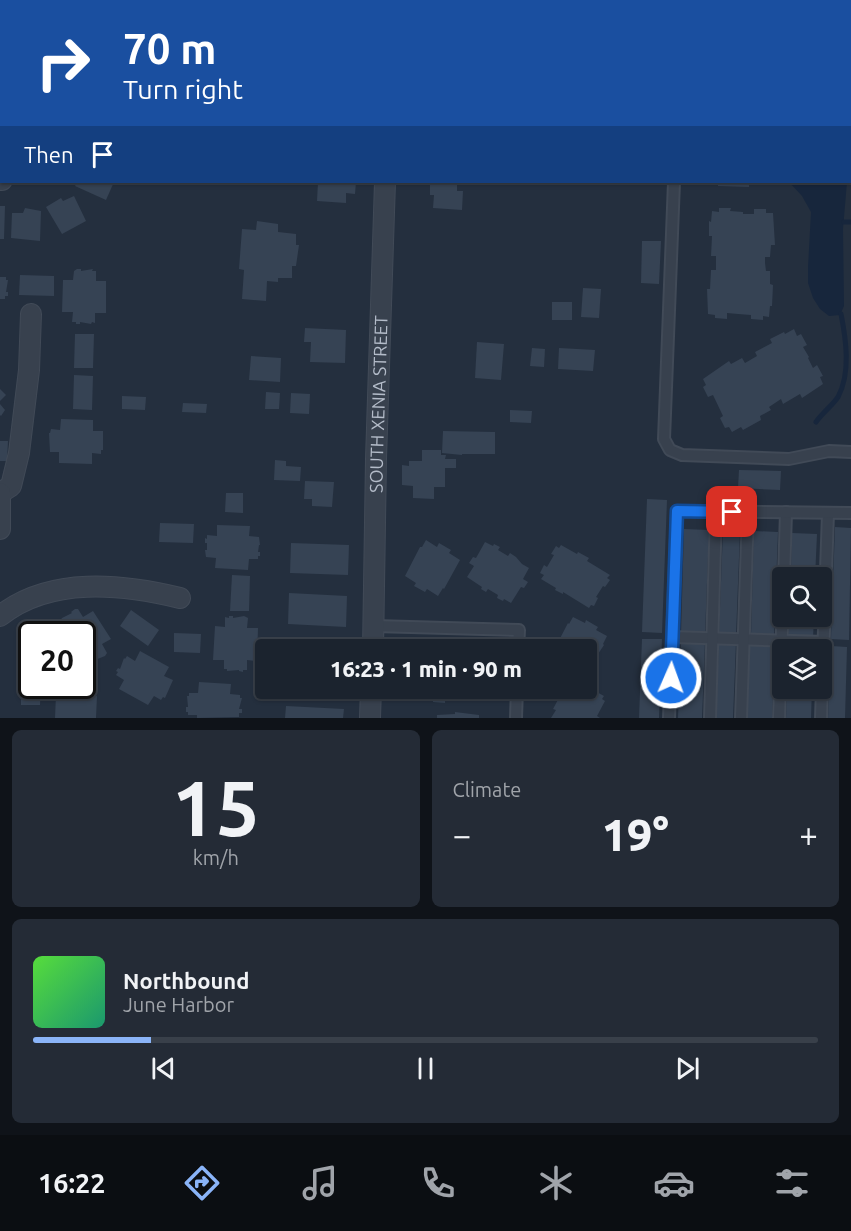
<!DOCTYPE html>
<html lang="en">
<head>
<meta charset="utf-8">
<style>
  :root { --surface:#1b232e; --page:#242b36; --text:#f1f3f6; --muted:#a0a4aa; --line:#39404a; --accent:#8ab4f8 }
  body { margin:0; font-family:Ubuntu,sans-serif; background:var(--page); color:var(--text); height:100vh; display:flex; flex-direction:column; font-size:22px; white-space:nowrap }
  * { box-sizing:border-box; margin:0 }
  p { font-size:20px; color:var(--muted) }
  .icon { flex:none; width:33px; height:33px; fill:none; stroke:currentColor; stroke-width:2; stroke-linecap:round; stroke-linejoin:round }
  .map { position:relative; height:718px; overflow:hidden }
  .sheet { display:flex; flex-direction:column; gap:12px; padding:12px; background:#0f1319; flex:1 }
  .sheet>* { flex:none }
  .guide { position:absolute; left:0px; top:0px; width:852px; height:183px; box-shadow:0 2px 4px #0004,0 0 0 2px var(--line); background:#1a4fa0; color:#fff; overflow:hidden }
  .fabs { position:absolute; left:772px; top:567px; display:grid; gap:12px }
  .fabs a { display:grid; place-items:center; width:60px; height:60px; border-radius:6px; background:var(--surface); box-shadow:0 2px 4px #0004,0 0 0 2px var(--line); font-size:30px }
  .speed { position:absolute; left:18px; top:621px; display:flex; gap:12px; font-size:30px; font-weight:700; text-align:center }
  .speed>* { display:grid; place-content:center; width:78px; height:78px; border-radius:50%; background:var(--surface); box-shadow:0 2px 4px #0004,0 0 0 2px var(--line); line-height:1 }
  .speed .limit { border:3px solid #111; border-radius:9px; background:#fff; color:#111 }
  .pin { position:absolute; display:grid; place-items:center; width:51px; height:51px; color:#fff; margin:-26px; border-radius:12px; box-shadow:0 3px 9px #0006 }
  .me { position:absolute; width:66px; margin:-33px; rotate:2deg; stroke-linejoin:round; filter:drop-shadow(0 0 4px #0008) }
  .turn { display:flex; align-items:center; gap:21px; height:126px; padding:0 24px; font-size:27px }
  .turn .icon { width:78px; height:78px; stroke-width:2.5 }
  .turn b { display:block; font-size:42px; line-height:51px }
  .then { display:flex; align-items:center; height:57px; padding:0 24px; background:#0003; gap:12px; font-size:22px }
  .big { font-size:45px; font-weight:800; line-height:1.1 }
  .sheet .widget { flex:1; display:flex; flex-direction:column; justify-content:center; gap:9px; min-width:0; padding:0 21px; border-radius:9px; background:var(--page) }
  .sheet .dial { align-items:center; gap:0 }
  .dial b { font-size:78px; line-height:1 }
  .song { display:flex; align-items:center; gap:18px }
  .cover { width:72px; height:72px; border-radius:9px; background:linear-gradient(135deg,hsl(110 70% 55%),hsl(160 70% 35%)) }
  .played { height:6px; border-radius:3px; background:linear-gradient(90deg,var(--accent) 15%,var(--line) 15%) }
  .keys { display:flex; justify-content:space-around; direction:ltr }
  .heat { display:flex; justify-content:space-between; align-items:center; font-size:33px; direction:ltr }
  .sheet .tiles { flex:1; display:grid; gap:12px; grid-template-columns:1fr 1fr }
  .widget:last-child { grid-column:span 2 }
  .trip { position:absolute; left:255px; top:639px; width:342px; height:60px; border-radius:6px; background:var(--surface); box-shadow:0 2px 4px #0004,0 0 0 2px var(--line); font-weight:800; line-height:60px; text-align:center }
  .dock { display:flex; height:96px; justify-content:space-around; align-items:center; background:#0b0e12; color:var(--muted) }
  .dock .icon { width:42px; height:42px }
  .dock .active { color:var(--accent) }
  .dock b { font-size:27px; color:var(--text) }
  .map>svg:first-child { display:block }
  .water { fill:#17263c }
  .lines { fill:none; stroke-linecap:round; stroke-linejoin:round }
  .stream { stroke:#17263c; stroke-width:5 }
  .building { fill:#364354 }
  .lane-casing { stroke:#414a57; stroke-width:14 }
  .street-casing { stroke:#414a57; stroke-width:22 }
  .lane { stroke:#38414e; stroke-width:10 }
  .street { stroke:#38414e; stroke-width:20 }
  .route-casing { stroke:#114b97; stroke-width:15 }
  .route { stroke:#1a73e8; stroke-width:10 }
  .labels { text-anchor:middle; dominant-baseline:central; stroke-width:6; stroke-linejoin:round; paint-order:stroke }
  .street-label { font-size:18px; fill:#b4bcc9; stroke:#1d2633 }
</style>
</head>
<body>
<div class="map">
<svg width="851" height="718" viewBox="0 0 851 718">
  <rect width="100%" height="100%" fill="#242f3e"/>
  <!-- water -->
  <path class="water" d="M 789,182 L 847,182 L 843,229 L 844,306 L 840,315 L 829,316 L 820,309 L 813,298 L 808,283 L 808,268 L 811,212 L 802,196 Z"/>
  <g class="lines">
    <!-- stream -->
    <g class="stream">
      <path d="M 844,222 L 851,222"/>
      <path d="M 816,422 C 823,412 832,406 838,397 C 851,373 846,339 841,314"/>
    </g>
  </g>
  <!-- building -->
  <g class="building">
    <path d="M 77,182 L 114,182 L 106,200 L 75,186 Z"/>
    <path d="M 318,182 L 356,182 L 355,194 L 346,193 L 346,203 L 317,201 Z"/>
    <path d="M 430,182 L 457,182 L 457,191 L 463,191 L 462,210 L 433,208 L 434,195 L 430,195 Z"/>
    <path d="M 718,182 L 749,182 L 749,187 L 718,186 Z"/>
    <path d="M 74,196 L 86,221 L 62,234 L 46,207 L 61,198 L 63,201 Z"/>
    <path d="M 0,206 L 5,206 L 4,239 L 0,239 Z"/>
    <path d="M 25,208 L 41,211 L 40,241 L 11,238 L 12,213 L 23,213 Z"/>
    <path d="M 719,208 L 731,208 L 730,211 L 743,212 L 743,214 L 754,214 L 754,209 L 766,209 L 766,213 L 773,213 L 775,245 L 771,245 L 770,257 L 765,257 L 765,263 L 766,271 L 770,271 L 770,284 L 773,285 L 772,306 L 770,306 L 769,317 L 763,316 L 763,320 L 751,319 L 751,315 L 738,314 L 727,313 L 727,319 L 715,318 L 715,315 L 708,314 L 707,289 L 710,289 L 711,270 L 716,270 L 716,256 L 711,256 L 712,236 L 709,236 L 709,221 L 711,222 L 712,211 L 719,212 Z"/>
    <path d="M 257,221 L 278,224 L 278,232 L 296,234 L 296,245 L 299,245 L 296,266 L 292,266 L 292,278 L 278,278 L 278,282 L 267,281 L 266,301 L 242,299 L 244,270 L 239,269 L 242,229 L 256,230 Z"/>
    <path d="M 642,241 L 661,241 L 659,284 L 641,283 Z"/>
    <path d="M 77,269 L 81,269 L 81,271 L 93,269 L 92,271 L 96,271 L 96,281 L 106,281 L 106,313 L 95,313 L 95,323 L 92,322 L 91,324 L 80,322 L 80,324 L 76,324 L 76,322 L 72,322 L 73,312 L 62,312 L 63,280 L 73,280 L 74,271 Z"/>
    <path d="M 20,275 L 54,276 L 54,296 L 19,295 Z"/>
    <path d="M 0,277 L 6,277 L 6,280 L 8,280 L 6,292 L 8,292 L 8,296 L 5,296 L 5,299 L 0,299 Z"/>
    <path d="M 583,288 L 601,289 L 599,318 L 581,317 Z"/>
    <rect x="552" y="302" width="20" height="18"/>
    <path d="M 305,328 L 346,330 L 345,363 L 310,362 L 311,342 L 304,342 Z"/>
    <path d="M 794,329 L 797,336 L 801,334 L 807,345 L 803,347 L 809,357 L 808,358 L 813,368 L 817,365 L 823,376 L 820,377 L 823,384 L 802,398 L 800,394 L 783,404 L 781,399 L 769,407 L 771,410 L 760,416 L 761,420 L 743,430 L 741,427 L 732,432 L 729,427 L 725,428 L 720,418 L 723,416 L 713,395 L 708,397 L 703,387 L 706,385 L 703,379 L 729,361 L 731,364 L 742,358 L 745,363 L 757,356 L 755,352 L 772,343 L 770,339 L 784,332 L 785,334 Z"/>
    <path d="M 75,334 L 94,334 L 93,368 L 74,368 Z"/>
    <path d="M 477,342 L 504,344 L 501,380 L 475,378 Z"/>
    <path d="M 532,348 L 545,349 L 544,367 L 530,366 Z"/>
    <path d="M 559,348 L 595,350 L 593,371 L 558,369 Z"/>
    <path d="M 251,356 L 281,358 L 280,382 L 249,380 Z"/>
    <path d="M 74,375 L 93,376 L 92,410 L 73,409 Z"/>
    <path d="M 0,389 L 6,395 L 0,401 Z"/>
    <path d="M 266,392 L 280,393 L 279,409 L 265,409 Z"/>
    <path d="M 291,393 L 310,394 L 309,414 L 290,413 Z"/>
    <path d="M 122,396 L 146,397 L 145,410 L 122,409 Z"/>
    <path d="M 183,403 L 207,404 L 206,413 L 182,412 Z"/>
    <path d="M 0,404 L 5,410 L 1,416 L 0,415 Z"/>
    <path d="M 510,410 L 532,411 L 531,423 L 510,422 Z"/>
    <path d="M 61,419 L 93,420 L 93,431 L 103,431 L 103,450 L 101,450 L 101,454 L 92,453 L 92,464 L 59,463 L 59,452 L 50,452 L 49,433 L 50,433 L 51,429 L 60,430 Z"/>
    <path d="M 443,431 L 495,432 L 495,454 L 462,454 L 462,455 L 442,453 Z"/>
    <path d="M 0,441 L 8,441 L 7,461 L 0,461 Z"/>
    <path d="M 422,450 L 441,450 L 441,455 L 446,455 L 445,459 L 456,459 L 456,468 L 445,468 L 445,487 L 434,487 L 434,499 L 413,498 L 413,486 L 402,485 L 402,465 L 409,466 L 409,461 L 422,461 Z"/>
    <path d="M 275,460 L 286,461 L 286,466 L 301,467 L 300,481 L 274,480 Z"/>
    <path d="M 739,470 L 781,471 L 780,490 L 738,488 Z"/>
    <path d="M 305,481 L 334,482 L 332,507 L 312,506 L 312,499 L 304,499 Z"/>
    <path d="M 226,493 L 243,493 L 243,513 L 225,512 Z"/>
    <path d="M 647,499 L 667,500 L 662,633 L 642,632 Z"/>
    <path d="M 160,523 L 194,524 L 193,543 L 159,542 Z"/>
    <path d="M 217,525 L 250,526 L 249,536 L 259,537 L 260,545 L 259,545 L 258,552 L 260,552 L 260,556 L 258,556 L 258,559 L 249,559 L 248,570 L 215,568 L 216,558 L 206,557 L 205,550 L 207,550 L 207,543 L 205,543 L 205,538 L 207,539 L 207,535 L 217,536 Z"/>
    <path d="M 835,527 L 851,528 L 849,640 L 831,639 Z"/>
    <path d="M 684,529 L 709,530 L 705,635 L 681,634 Z"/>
    <path d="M 723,530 L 740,531 L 736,636 L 719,635 Z"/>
    <path d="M 754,531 L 778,532 L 774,637 L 751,636 Z"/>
    <path d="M 792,533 L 817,534 L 815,578 L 791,578 Z"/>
    <path d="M 426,540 L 437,547 L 439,543 L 451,550 L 449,553 L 460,560 L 444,589 L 443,588 L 438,596 L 427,589 L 425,592 L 414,586 L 416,583 L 405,576 L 420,547 L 422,547 Z"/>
    <path d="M 485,542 L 493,546 L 494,544 L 500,547 L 498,550 L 508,556 L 510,553 L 516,557 L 522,564 L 529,568 L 523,579 L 528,582 L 524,588 L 521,587 L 511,603 L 504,599 L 503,601 L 497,598 L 498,595 L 488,589 L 486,592 L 481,589 L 482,587 L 467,577 L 474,566 L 469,563 L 473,557 L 476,558 Z"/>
    <path d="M 291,543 L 349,545 L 348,575 L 290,573 Z"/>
    <path d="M 561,545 L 577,554 L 578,552 L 589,558 L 587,561 L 610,575 L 607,578 L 610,580 L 605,587 L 603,586 L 596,597 L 598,598 L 594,606 L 591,605 L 589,608 L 563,592 L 563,594 L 555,590 L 556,588 L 541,579 L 544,575 L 540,573 L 544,565 L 547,567 L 554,555 L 551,554 L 556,546 L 559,548 Z"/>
    <path d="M 232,575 L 250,576 L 249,611 L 230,611 Z"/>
    <path d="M 289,593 L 347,596 L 346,627 L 288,624 Z"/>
    <path d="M 75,609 L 78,609 L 83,617 L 93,611 L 111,639 L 102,644 L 107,653 L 105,656 L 95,660 L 96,662 L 92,664 L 91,663 L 88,665 L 82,656 L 82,634 L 57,634 L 65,629 L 60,621 L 62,618 L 72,613 L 71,612 Z"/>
    <path d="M 131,610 L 159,630 L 148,646 L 120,626 Z"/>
    <path d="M 229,616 L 233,616 L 233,618 L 244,616 L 248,618 L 247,628 L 258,628 L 257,661 L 247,660 L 247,670 L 243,670 L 243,672 L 239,671 L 239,670 L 227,671 L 227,669 L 224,669 L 224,660 L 213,660 L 215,626 L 225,627 L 225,617 L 229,618 Z"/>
    <path d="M 789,616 L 814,616 L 813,639 L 789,638 Z"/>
    <path d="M 573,617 L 585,623 L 586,620 L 598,627 L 596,630 L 607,636 L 603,644 L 604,645 L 586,672 L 586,650 L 554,650 L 568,623 L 569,624 Z"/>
    <path d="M 23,624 L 43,625 L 42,634 L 32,634 L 32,659 L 22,659 Z"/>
    <path d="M 174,633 L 201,634 L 200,653 L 174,652 Z"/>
    <path d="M 642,639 L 662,639 L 659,718 L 639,718 Z"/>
    <path d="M 681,640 L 705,641 L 702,718 L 678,718 Z"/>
    <path d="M 719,641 L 736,642 L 733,718 L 716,718 Z"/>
    <path d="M 750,643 L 775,644 L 772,718 L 747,718 Z"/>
    <path d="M 789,644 L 813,645 L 813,650 L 788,650 Z"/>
    <path d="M 831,646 L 847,647 L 845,718 L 828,718 Z"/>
    <path d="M 140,651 L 169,667 L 164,676 L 173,680 L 165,698 L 163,697 L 161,700 L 154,696 L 148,705 L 119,689 L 124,680 L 116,675 L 118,672 L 116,671 L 118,668 L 120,669 L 124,658 L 125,659 L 127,656 L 135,661 Z"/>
    <path d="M 21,671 L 32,671 L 32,686 L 41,686 L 40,705 L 21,705 Z"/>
    <path d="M 199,682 L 231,684 L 230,694 L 240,695 L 240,698 L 242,698 L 239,709 L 242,709 L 242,713 L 239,713 L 239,717 L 197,718 L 197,715 L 188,715 L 188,712 L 186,712 L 186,707 L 188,707 L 187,696 L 189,696 L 189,693 L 198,693 Z"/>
    <path d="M 66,686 L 88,686 L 87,695 L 97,696 L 96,718 L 55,718 L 56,694 L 65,694 Z"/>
    <path d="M 403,688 L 467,688 L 467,696 L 464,696 L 462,700 L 445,700 L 445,703 L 433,702 L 433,699 L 406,698 L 406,695 L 403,694 Z"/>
    <path d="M 567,688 L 583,688 L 594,694 L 595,691 L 604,696 L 602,699 L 605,701 L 597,716 L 600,718 L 551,718 L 556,710 L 553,709 L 560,696 L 562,697 Z"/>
    <path d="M 787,688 L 812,688 L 811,718 L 786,718 Z"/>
    <path d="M 286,706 L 344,709 L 343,718 L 285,718 Z"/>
    <path d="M 455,712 L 479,715 L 479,718 L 437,718 L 437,715 L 455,714 Z"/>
  </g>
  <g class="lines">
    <!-- lane casing -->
    <g class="lane-casing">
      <g id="lane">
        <path d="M 775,0 L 779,2"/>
        <path d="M 682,2 L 682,0"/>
        <path d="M 850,54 L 851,54"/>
        <path d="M 850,81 L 851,82"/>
        <path d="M 674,182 L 664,439 L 670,450 L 682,455 L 789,459 L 829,451 L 851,452"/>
        <path d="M 784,578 L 786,512"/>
        <path d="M 374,626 L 519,630 L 518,650"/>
        <path d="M 672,637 L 824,642"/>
        <path d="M 822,688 L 828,513"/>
        <path d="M 516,718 L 517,688"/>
        <path d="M 669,718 L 677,511 L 851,513"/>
        <path d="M 710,718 L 716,512"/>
        <path d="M 741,718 L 748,512"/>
        <path d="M 779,718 L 783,599"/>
        <path d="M 821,718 L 822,688"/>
      </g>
    </g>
    <!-- street casing -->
    <g class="street-casing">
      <g id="street">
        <path d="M 44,2 L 44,0"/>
        <path d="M 0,50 L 2,50"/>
        <path d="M 0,180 L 2,180"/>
        <path d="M 0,493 L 11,486 L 19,453 L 29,370 L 31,314"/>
        <path d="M 0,529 L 0,493"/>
        <path d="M 0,616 C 50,576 122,584 180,598"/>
        <path id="s1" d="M 373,650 L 376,459 L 385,182"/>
        <path d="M 370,718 L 371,688"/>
      </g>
    </g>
    <!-- lane -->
    <use href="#lane" class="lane"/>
    <!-- street -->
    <use href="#street" class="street"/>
  </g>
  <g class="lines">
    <!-- route casing -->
    <g class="route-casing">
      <path id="route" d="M 671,678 L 677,511 L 732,512"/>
    </g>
    <!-- route -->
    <use href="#route" class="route"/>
  </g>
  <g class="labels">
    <!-- street labels -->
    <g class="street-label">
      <text stroke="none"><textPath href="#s1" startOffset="246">SOUTH XENIA STREET</textPath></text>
    </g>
  </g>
</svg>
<div class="fabs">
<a><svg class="icon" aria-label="search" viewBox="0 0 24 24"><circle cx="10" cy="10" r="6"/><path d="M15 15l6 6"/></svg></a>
<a><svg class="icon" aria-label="layers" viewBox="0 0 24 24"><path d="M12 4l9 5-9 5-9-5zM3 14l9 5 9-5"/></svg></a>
</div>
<div class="speed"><div class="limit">20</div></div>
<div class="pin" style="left:732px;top:512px;background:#d93025"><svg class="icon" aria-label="arrive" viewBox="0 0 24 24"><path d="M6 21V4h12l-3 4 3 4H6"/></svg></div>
<svg class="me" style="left:671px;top:678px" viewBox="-20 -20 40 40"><circle r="17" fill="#1a73e8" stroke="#fff" stroke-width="3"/><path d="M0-11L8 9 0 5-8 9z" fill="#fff"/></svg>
<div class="trip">16:23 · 1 min · 90 m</div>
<div class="guide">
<div class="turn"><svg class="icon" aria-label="right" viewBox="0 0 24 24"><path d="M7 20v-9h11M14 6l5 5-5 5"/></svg><div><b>70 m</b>Turn right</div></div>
<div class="then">Then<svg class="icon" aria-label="arrive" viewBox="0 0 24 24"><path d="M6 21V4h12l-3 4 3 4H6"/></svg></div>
</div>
</div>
<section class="sheet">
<div class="tiles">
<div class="widget dial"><b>15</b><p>km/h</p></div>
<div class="widget"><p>Climate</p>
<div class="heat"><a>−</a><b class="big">19°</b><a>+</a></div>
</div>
<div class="widget">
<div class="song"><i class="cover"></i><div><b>Northbound</b><p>June Harbor</p></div></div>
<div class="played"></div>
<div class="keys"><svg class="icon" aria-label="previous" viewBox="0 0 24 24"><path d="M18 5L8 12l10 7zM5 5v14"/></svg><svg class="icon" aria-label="pause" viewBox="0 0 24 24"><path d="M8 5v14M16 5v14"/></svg><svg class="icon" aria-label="next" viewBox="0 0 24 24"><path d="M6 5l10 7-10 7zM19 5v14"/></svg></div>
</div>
</div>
</section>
<nav class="dock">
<b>16:22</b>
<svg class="icon active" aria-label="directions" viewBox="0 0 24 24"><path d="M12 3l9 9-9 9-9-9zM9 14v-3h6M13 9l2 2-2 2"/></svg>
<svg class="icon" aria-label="music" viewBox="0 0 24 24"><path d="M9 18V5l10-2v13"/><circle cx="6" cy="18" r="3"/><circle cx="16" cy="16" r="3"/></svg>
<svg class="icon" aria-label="phone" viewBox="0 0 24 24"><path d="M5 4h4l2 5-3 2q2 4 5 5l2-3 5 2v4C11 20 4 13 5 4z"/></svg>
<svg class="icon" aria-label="climate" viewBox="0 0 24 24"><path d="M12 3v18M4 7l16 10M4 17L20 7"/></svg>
<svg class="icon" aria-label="car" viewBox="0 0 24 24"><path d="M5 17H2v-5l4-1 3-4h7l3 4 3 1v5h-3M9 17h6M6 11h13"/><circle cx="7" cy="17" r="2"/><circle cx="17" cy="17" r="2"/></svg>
<svg class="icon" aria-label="filters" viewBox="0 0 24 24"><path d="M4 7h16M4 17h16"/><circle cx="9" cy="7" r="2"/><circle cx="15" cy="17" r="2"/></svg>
</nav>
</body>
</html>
